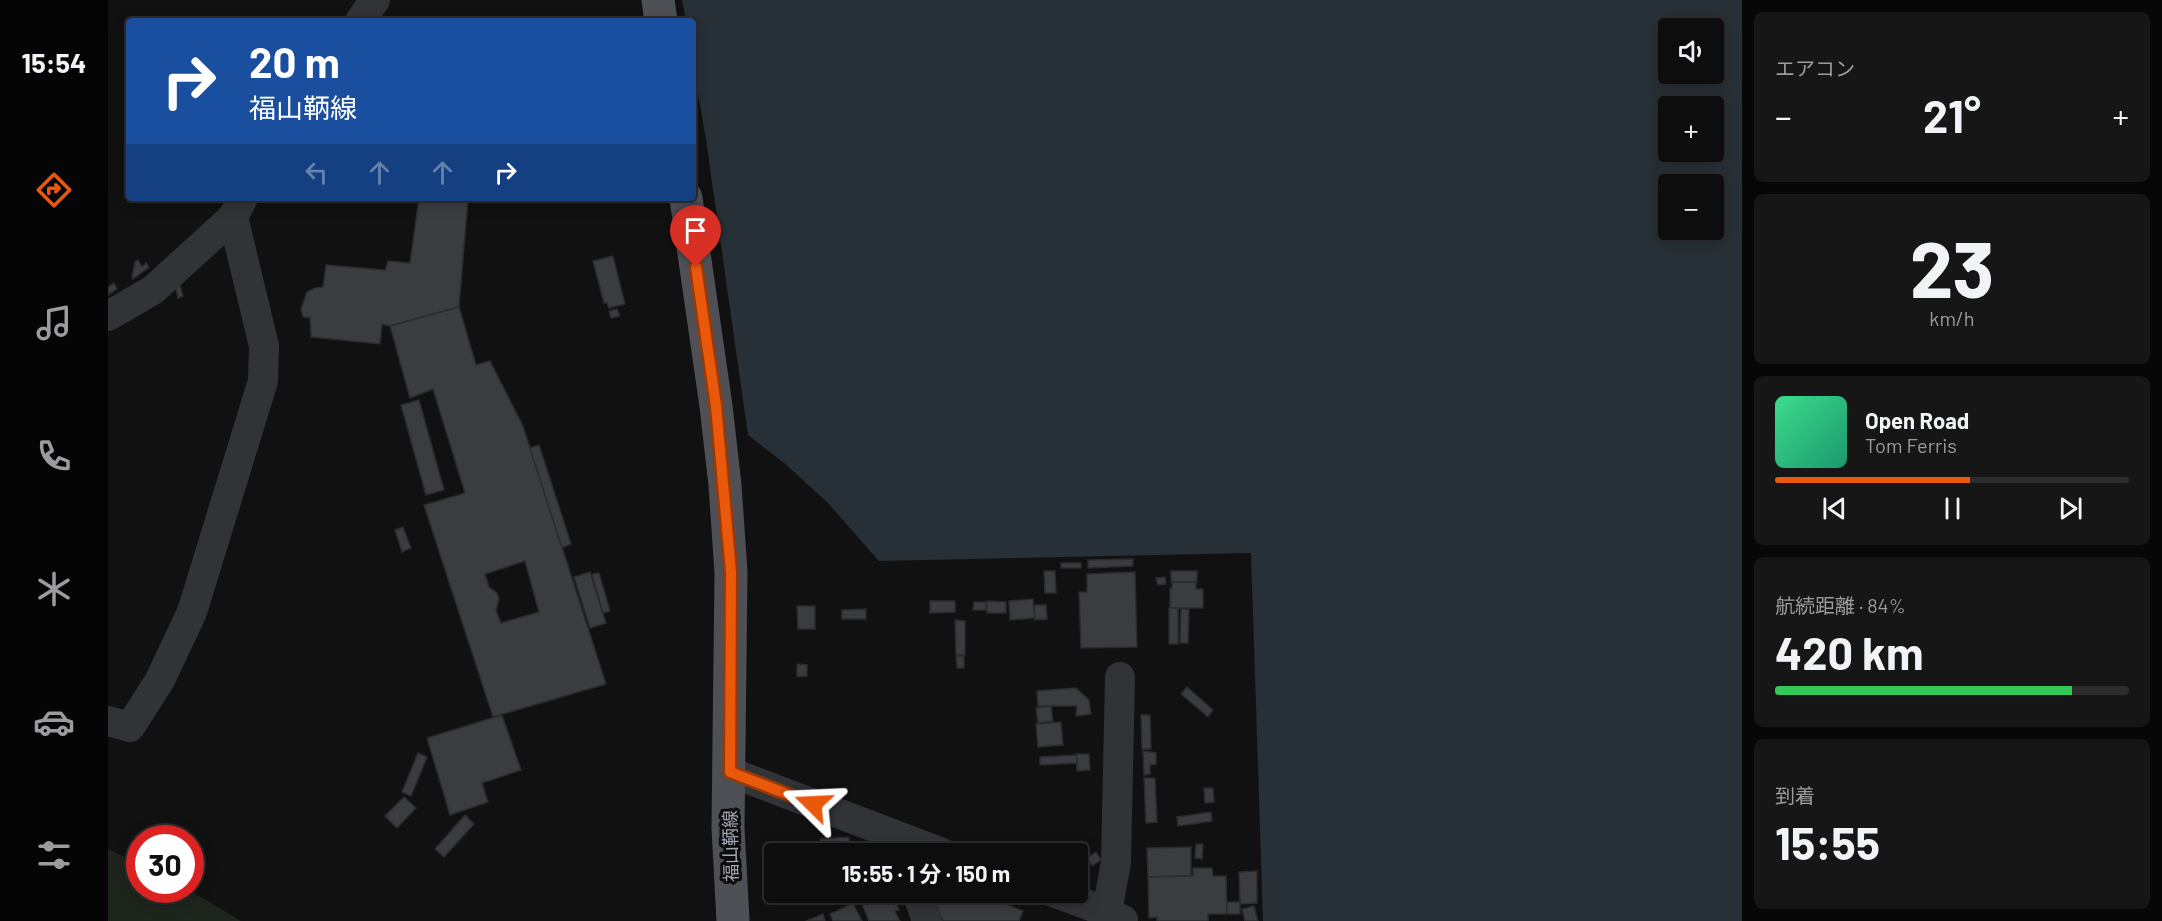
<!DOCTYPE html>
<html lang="ja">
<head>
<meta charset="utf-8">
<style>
  :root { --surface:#0d0d0e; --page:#161617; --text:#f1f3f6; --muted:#9a9c9e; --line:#2d2d2e; --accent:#ea580c }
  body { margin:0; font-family:Barlow,"Noto Sans JP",sans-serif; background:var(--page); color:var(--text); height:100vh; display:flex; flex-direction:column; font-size:22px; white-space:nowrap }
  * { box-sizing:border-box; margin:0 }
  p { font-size:20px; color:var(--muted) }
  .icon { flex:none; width:33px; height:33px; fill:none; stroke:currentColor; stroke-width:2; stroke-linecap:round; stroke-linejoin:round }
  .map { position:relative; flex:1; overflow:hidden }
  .drawer { display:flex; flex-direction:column; gap:12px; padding:12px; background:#070708; width:420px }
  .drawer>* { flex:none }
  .guide { position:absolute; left:18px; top:18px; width:570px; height:183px; border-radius:6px; box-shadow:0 3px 15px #0003,0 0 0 2px var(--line); background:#1a4fa0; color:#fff; overflow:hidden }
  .buttons { position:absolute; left:1550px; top:18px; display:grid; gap:12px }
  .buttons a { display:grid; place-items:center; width:66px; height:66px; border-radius:6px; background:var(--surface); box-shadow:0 3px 15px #0003,0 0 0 2px var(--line); font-size:30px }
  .speed { position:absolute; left:18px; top:825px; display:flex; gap:12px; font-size:30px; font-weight:700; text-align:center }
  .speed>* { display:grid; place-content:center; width:78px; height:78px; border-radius:50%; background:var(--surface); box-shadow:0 3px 15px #0003,0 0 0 2px var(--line); line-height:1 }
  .speed .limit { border:9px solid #d22; background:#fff; color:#111 }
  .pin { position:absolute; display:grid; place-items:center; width:51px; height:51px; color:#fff; margin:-62px -26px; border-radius:50% 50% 50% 0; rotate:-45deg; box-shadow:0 0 6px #0007 }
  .pin .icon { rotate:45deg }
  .me { position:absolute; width:66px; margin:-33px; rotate:291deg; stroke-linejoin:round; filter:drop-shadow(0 0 4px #0008) }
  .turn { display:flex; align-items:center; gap:21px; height:126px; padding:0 24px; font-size:27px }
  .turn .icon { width:78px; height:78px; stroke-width:2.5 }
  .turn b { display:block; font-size:42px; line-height:51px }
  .lanes { display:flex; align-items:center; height:57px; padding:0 24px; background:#0003; justify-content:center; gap:30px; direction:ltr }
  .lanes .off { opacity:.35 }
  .big { font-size:45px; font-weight:700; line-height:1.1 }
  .drawer .tile { flex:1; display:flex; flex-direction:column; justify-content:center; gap:9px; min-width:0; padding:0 21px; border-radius:9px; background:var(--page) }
  .drawer .dial { align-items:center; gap:0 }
  .dial b { font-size:78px; line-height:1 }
  .song { display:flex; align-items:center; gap:18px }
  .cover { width:72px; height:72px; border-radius:9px; background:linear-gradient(135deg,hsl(150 70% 55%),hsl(160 70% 35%)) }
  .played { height:6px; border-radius:3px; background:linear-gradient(90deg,var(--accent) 55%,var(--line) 55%) }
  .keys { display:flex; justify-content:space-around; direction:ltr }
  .heat { display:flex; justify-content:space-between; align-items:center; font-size:33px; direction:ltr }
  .charge { height:9px; border-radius:4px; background:linear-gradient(90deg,#34c759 84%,var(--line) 0) }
  .trip { position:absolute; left:656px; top:843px; width:324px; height:60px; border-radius:6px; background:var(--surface); box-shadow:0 3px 15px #0003,0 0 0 2px var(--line); font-weight:700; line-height:60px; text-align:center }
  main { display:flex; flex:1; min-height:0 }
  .tab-bar { display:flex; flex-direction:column; width:108px; justify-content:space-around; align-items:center; background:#050506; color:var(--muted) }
  .tab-bar .icon { width:42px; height:42px }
  .tab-bar .selected { color:var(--accent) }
  .tab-bar b { font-size:27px; color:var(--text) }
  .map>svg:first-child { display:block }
  .green { fill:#1d251d }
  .water { fill:#273036; fill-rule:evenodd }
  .building { fill:#3b3c3f; stroke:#2b2b2e; stroke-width:1.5; fill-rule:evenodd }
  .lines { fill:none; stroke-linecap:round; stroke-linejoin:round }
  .minor { stroke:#323337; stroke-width:30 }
  .major { stroke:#4e5056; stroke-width:33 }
  .route-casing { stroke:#983908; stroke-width:15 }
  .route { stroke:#ea580c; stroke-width:10 }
  .labels { text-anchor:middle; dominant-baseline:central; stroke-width:6; stroke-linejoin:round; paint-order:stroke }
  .street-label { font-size:18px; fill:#a2a8b3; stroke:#0c0c0d }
</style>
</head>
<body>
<main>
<nav class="tab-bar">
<b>15:54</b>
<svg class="icon selected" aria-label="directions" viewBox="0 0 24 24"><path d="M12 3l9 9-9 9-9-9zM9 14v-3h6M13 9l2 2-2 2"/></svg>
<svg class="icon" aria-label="music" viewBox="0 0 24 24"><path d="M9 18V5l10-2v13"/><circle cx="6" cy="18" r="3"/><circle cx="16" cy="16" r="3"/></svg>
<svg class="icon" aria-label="phone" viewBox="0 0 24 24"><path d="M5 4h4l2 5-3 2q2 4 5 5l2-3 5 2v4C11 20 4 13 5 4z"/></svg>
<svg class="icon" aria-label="climate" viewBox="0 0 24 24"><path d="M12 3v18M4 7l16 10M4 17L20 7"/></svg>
<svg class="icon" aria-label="car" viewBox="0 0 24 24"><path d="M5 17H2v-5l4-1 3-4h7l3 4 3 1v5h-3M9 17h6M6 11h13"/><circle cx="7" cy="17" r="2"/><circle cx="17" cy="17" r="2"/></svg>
<svg class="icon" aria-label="filters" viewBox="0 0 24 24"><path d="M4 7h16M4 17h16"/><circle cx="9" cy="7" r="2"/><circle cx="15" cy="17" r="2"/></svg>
</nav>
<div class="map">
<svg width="1634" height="921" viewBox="0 0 1634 921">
  <rect width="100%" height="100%" fill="#111112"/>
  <!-- green -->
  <path class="green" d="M 0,849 L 31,864 L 32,890 L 81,890 L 133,921 L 0,921 Z"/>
  <!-- water -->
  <path class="water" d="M 574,0 L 1634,0 L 1634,921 L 1155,921 L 1143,553 L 771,561 L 718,501 L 676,463 L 640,435 L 598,140 L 585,64 L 585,21 L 578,21 ZM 1560,28 L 1605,28 L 1605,74 L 1560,74 ZM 1560,106 L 1605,106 L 1605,152 L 1560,152 ZM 1560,184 L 1605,184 L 1605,230 L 1560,230 Z"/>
  <!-- building -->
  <g class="building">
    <path d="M 311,198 L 360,199 L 351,307 L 282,326 L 274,324 L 272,344 L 203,337 L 202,318 L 195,317 L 193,309 L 199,292 L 207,288 L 215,287 L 218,265 L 277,270 L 280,261 L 302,263 Z"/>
    <path d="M 505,256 L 517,304 L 501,308 L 499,303 L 496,303 L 485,261 Z"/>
    <path d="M 30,260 L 34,267 L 38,263 L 41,267 L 25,279 L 24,277 L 27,262 Z"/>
    <path d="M 71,282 L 75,296 L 70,298 L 67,283 Z"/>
    <path d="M 6,283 L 9,289 L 0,295 L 0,287 Z"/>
    <path d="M 351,307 L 368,365 L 382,361 L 415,426 L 498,684 L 385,717 L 316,505 L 357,493 L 325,389 L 302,398 L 282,326 ZM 417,561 L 431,612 L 393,623 L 388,611 L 391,599 L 389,593 L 381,587 L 377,574 Z"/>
    <path d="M 509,309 L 512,316 L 503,318 L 501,311 Z"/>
    <path d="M 311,400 L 336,490 L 318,495 L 293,405 Z"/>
    <path d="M 431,445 L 463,544 L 454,548 L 422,448 Z"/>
    <path d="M 295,527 L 303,548 L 294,552 L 287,530 Z"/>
    <path d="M 1025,559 L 1025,566 L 980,568 L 980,560 Z"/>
    <rect x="953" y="563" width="20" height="5"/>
    <path d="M 936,571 L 947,571 L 948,593 L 937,593 Z"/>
    <rect x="1063" y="571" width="26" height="11"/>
    <path d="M 482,572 L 498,623 L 482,628 L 466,577 Z"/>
    <path d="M 1027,572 L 1029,647 L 973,648 L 971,592 L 979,592 L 979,574 Z"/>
    <path d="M 491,573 L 502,611 L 495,613 L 484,574 Z"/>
    <path d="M 1057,577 L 1058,584 L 1050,585 L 1048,578 Z"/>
    <path d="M 1064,582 L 1088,582 L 1088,589 L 1095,589 L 1095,608 L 1062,608 L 1062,588 L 1064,588 Z"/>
    <path d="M 925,599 L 927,618 L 902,620 L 901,601 Z"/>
    <path d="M 822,601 L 847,601 L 847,612 L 822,613 Z"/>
    <path d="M 879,601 L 898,602 L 898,613 L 879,613 Z"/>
    <path d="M 866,602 L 878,602 L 878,610 L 865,610 Z"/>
    <path d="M 926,605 L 938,605 L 939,619 L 927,620 Z"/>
    <path d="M 689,606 L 707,606 L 707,629 L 690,629 Z"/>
    <rect x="1061" y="608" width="9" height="36"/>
    <path d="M 758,609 L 758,619 L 734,619 L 734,610 Z"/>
    <path d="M 1073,609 L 1081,609 L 1080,643 L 1072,643 Z"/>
    <path d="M 847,620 L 857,621 L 857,655 L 848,655 Z"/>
    <path d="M 848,656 L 856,656 L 856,668 L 849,668 Z"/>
    <path d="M 689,664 L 699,665 L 699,676 L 689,677 Z"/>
    <path d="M 1079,687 L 1105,710 L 1100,717 L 1073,694 Z"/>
    <path d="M 968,688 L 981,700 L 983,714 L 968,716 L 969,706 L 930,706 L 929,691 Z"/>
    <path d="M 943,706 L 945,721 L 930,723 L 928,708 Z"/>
    <path d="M 394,715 L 413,770 L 374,783 L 380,802 L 342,815 L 319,738 Z"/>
    <path d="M 1033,715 L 1042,715 L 1043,749 L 1034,749 Z"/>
    <path d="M 953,722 L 955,745 L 930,747 L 928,724 Z"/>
    <path d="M 1035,751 L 1048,753 L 1048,764 L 1042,765 L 1042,774 L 1036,775 Z"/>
    <path d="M 310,753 L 319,757 L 303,796 L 294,792 Z"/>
    <path d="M 968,754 L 981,754 L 982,770 L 969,771 Z"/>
    <path d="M 969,755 L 969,763 L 932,765 L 932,757 Z"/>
    <path d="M 1036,778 L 1047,778 L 1049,822 L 1038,823 Z"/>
    <path d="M 1096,788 L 1105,788 L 1106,802 L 1097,803 Z"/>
    <path d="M 296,797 L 308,808 L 289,828 L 277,816 Z"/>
    <path d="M 1103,812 L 1104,821 L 1070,826 L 1069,817 Z"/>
    <path d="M 357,815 L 366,824 L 336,857 L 327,849 Z"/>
    <path d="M 741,837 L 741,848 L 762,846 L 763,854 L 713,854 L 712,839 Z"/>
    <path d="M 1088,844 L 1095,844 L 1094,859 L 1087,858 Z"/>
    <path d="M 1083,847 L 1083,876 L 1040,877 L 1039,848 Z"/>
    <path d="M 988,852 L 993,860 L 984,866 L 979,858 Z"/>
    <path d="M 1085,868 L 1104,868 L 1105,876 L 1118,876 L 1119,914 L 1100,914 L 1100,921 L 1049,921 L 1049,917 L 1041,918 L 1040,877 L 1085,876 Z"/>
    <path d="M 1149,871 L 1149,903 L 1132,904 L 1131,872 Z"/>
    <path d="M 776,892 L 784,892 L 791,910 L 787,911 L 792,921 L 761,921 L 753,902 Z"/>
    <path d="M 833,892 L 868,892 L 915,911 L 911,921 L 835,921 L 828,905 Z"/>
    <rect x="1119" y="902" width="13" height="12"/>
    <path d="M 745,903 L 754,921 L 725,921 L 722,914 Z"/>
    <path d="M 1146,906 L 1150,921 L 1137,921 L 1134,909 Z"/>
    <path d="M 715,914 L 717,921 L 698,921 Z"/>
  </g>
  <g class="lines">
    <!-- minor -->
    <g class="minor">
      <path d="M 252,21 L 267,0"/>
      <path d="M 0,316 L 45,290 L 125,217 L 135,198"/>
      <path d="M 0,721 L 22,727 L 52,680 L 84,612 L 155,381 L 156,346 L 125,217"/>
      <path d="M 622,772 L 837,854"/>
      <path d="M 809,892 L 819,921"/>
      <path d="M 945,892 L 999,912 L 1015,920"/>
      <path d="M 999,912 L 1008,862 L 1012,677"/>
    </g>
    <!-- major -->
    <g class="major">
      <path d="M 550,0 L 553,21"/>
      <path d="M 578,198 L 608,406 L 617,485 L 623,572 L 620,828 L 625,921"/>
    </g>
  </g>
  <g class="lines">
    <!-- route casing -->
    <g class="route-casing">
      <path id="route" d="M 588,267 L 608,406 L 623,572 L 622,772 L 705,804"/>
    </g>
    <!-- route -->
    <use href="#route" class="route"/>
  </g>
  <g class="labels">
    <!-- street labels -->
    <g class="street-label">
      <text transform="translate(622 846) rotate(-91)">福山鞆線</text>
    </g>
  </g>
</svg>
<div class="buttons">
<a><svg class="icon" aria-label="sound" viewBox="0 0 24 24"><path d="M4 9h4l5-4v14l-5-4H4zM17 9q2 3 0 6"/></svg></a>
<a>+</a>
<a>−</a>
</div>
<div class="speed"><div class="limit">30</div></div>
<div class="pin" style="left:588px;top:267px;background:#d93025"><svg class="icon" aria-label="arrive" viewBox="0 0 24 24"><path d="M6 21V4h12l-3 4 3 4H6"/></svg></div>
<svg class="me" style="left:705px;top:804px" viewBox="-20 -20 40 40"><path d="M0-17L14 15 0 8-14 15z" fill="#ea580c" stroke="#fff" stroke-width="4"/></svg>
<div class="trip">15:55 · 1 分 · 150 m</div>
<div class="guide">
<div class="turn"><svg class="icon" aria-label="right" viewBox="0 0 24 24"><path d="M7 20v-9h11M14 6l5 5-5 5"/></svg><div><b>20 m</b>福山鞆線</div></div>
<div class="lanes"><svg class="icon off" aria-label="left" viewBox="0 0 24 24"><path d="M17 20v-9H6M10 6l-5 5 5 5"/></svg><svg class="icon off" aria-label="ahead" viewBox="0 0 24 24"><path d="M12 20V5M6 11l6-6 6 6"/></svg><svg class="icon off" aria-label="ahead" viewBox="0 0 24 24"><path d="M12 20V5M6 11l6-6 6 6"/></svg><svg class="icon" aria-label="right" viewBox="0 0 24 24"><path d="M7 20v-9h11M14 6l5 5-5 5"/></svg></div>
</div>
</div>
<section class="drawer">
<div class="tile"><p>エアコン</p>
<div class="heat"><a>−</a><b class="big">21°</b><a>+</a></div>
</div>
<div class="tile dial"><b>23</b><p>km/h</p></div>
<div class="tile">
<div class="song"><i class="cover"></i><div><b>Open Road</b><p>Tom Ferris</p></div></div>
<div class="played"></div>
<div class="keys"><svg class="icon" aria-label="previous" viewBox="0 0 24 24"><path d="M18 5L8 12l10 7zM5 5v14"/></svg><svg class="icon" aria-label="pause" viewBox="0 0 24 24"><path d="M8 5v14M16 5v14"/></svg><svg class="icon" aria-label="next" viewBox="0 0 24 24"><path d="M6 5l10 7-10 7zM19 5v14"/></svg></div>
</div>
<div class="tile"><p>航続距離 · 84%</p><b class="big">420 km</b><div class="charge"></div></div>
<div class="tile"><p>到着</p><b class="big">15:55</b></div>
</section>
</main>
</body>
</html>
